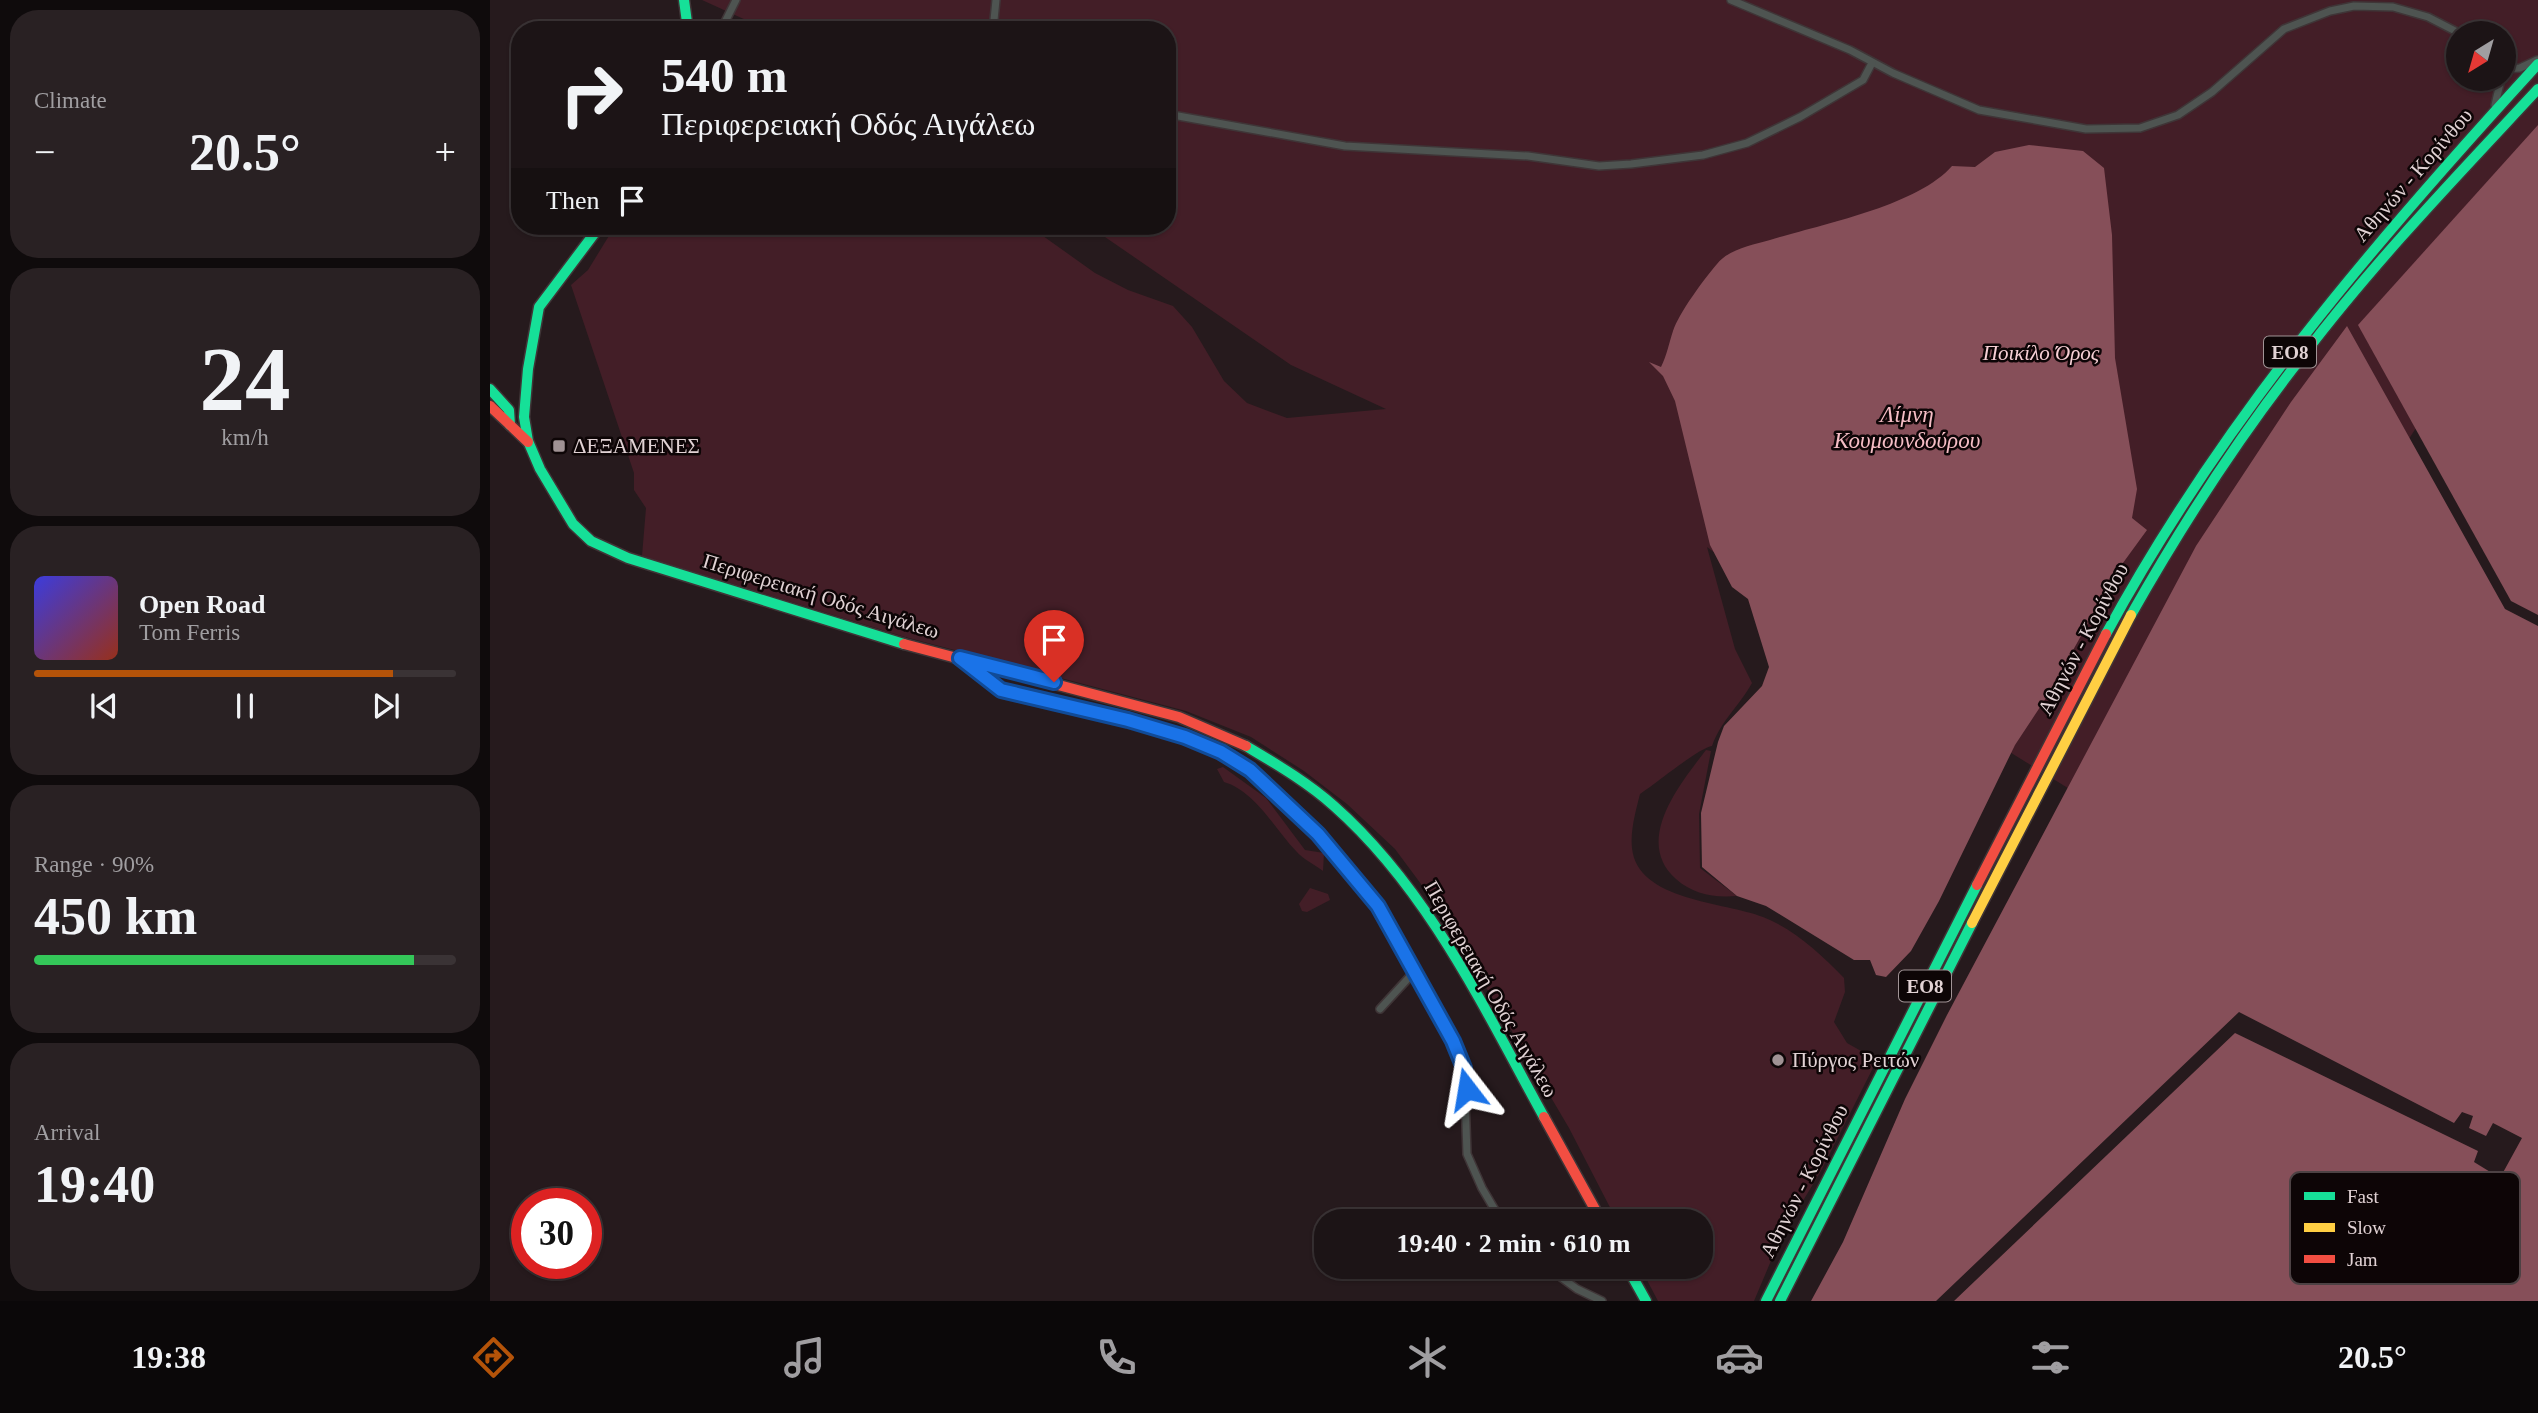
<!DOCTYPE html>
<html lang="en">
<head>
<meta charset="utf-8">
<style>
  :root { --surface:#1c1416; --page:#292123; --text:#f1f3f6; --muted:#a09ea1; --line:#3a3335; --accent:#b45309 }
  body { margin:0; font-family:"Times New Roman",serif; background:var(--page); color:var(--text); height:100vh; display:flex; flex-direction:column; font-size:26px; white-space:nowrap }
  * { box-sizing:border-box; margin:0 }
  p { font-size:23px; color:var(--muted) }
  .icon { flex:none; width:38px; height:38px; fill:none; stroke:currentColor; stroke-width:2; stroke-linecap:round; stroke-linejoin:round }
  .map { position:relative; flex:1; overflow:hidden }
  .drawer { display:flex; flex-direction:column; gap:10px; padding:10px; background:#0f0b0c; width:490px }
  .drawer>* { flex:none }
  .top-card { position:absolute; left:21px; top:21px; width:665px; height:214px; border-radius:28px; box-shadow:0 2px 5px #0004,0 0 0 2px var(--line); background:#1c1416; color:var(--text); overflow:hidden }
  .needle { width:46px; rotate:217deg }
  .buttons { position:absolute; left:1956px; top:21px; display:grid; gap:14px }
  .buttons a { display:grid; place-items:center; width:70px; height:70px; border-radius:50%; background:var(--surface); box-shadow:0 2px 5px #0004,0 0 0 2px var(--line); font-size:35px }
  .speed { position:absolute; left:21px; top:1188px; display:flex; gap:14px; font-size:35px; font-weight:700; text-align:center }
  .speed>* { display:grid; place-content:center; width:91px; height:91px; border-radius:50%; background:var(--surface); box-shadow:0 2px 5px #0004,0 0 0 2px var(--line); line-height:1 }
  .speed .limit { border:10px solid #d22; background:#fff; color:#111 }
  .pin { position:absolute; display:grid; place-items:center; width:60px; height:60px; color:#fff; margin:-72px -30px; border-radius:50% 50% 50% 0; rotate:-45deg; box-shadow:0 0 7px #0007 }
  .pin .icon { rotate:45deg }
  .me { position:absolute; width:77px; margin:-38px; rotate:346deg; stroke-linejoin:round; filter:drop-shadow(0 0 5px #0008) }
  .turn { display:flex; align-items:center; gap:24px; height:147px; padding:0 35px; font-size:32px }
  .turn .icon { width:91px; height:91px; stroke-width:2.5 }
  .turn b { display:block; font-size:49px; line-height:60px }
  .then { display:flex; align-items:center; height:66px; padding:0 35px; background:#0003; gap:14px; font-size:26px }
  .big { font-size:52px; font-weight:600; line-height:1.1 }
  .drawer .tile { flex:1; display:flex; flex-direction:column; justify-content:center; gap:10px; min-width:0; padding:0 24px; border-radius:28px; background:var(--page) }
  .drawer .dial { align-items:center; gap:0 }
  .dial b { font-size:91px; line-height:1 }
  .song { display:flex; align-items:center; gap:21px }
  .cover { width:84px; height:84px; border-radius:10px; background:linear-gradient(135deg,hsl(240 70% 55%),hsl(10 70% 35%)) }
  .played { height:7px; border-radius:4px; background:linear-gradient(90deg,var(--accent) 85%,var(--line) 85%) }
  .keys { display:flex; justify-content:space-around; direction:ltr }
  .heat { display:flex; justify-content:space-between; align-items:center; font-size:38px; direction:ltr }
  .charge { height:10px; border-radius:5px; background:linear-gradient(90deg,#34c759 90%,var(--line) 0) }
  .trip { position:absolute; left:824px; top:1209px; width:399px; height:70px; border-radius:28px; background:var(--surface); box-shadow:0 2px 5px #0004,0 0 0 2px var(--line); font-weight:600; line-height:70px; text-align:center }
  .dock { display:flex; height:112px; justify-content:space-around; align-items:center; background:#0b0809; color:var(--muted) }
  .dock .icon { width:49px; height:49px }
  .dock .active { color:var(--accent) }
  .dock b { font-size:32px; color:var(--text) }
  main { display:flex; flex:1; min-height:0 }
  .map>svg:first-child { display:block }
  .green { fill:#431e27; fill-rule:evenodd }
  .water { fill:#864f59 }
  .lines { fill:none; stroke-linecap:round; stroke-linejoin:round }
  .street-casing { stroke:#3f3537; stroke-width:10 }
  .fast-casing { stroke:#3f3537; stroke-width:13 }
  .slow-casing { stroke:#3f3537; stroke-width:13 }
  .jam-casing { stroke:#3f3537; stroke-width:13 }
  .street { stroke:#4e5451; stroke-width:7 }
  .fast { stroke:#16e098; stroke-width:10 }
  .slow { stroke:#ffcf43; stroke-width:10 }
  .jam { stroke:#f24e42; stroke-width:10 }
  .route-casing { stroke:#114b97; stroke-width:18 }
  .route { stroke:#1a73e8; stroke-width:12 }
  .poi-dot { fill:#a09294; stroke:#0d0506; stroke-width:2.5 }
  .labels { text-anchor:middle; dominant-baseline:central; stroke-width:5; stroke-linejoin:round; paint-order:stroke }
  .shield { fill:#0d0506; stroke:#a19496; stroke-width:2 }
  .shield-label { font-size:19px; font-weight:bold; fill:#e1d2d4 }
  .street-label { font-size:21px; fill:#e1d2d4; stroke:#0d0506 }
  .park-label { font-size:21px; font-style:italic; fill:#f7d0d6; stroke:#0d0506 }
  .poi-label { font-size:21px; fill:#e1d2d4; stroke:#0d0506; text-anchor:start }
  .water-label { font-size:23px; font-style:italic; fill:#f5bdc5; stroke:#0d0506 }
  .key { fill:#0d0506; stroke:#4d4244; stroke-width:2 }
  .key-label { font-size:19px; fill:#e1d2d4 }
</style>
</head>
<body>
<main>
<section class="drawer">
<div class="tile"><p>Climate</p>
<div class="heat"><a>−</a><b class="big">20.5°</b><a>+</a></div>
</div>
<div class="tile dial"><b>24</b><p>km/h</p></div>
<div class="tile">
<div class="song"><i class="cover"></i><div><b>Open Road</b><p>Tom Ferris</p></div></div>
<div class="played"></div>
<div class="keys"><svg class="icon" aria-label="previous" viewBox="0 0 24 24"><path d="M18 5L8 12l10 7zM5 5v14"/></svg><svg class="icon" aria-label="pause" viewBox="0 0 24 24"><path d="M8 5v14M16 5v14"/></svg><svg class="icon" aria-label="next" viewBox="0 0 24 24"><path d="M6 5l10 7-10 7zM19 5v14"/></svg></div>
</div>
<div class="tile"><p>Range · 90%</p><b class="big">450 km</b><div class="charge"></div></div>
<div class="tile"><p>Arrival</p><b class="big">19:40</b></div>
</section>
<div class="map">
<svg width="2048" height="1301" viewBox="0 0 2048 1301">
  <rect width="100%" height="100%" fill="#261a1d"/>
  <!-- green -->
  <g class="green">
    <path d="M 212,0 L 2048,0 L 2048,260 L 1931,420 L 1663,841 L 1357,651 L 1217,547 L 1245,649 L 1262,683 C 1248,708 1232,719 1222,746 C 1210,747 1164,785 1150,794 C 1146,810 1140,831 1142,848 C 1147,901 1235,902 1273,917 C 1304,929 1331,954 1354,978 L 1355,992 L 1344,1022 L 1357,1043 L 1387,1060 L 1331,1171 L 1291,1237 L 1264,1301 L 1168,1301 L 1150,1267 L 1211,1267 L 1211,1222 L 1127,1221 L 1079,1128 L 951,911 L 905,849 L 857,804 L 814,771 L 761,737 L 696,711 L 415,637 L 152,556 L 156,508 L 144,490 L 144,473 L 81,285 L 98,270 L 125,226 L 539,226 L 605,273 L 638,290 L 683,306 L 702,327 L 734,381 L 757,403 L 797,418 L 896,409 L 801,365 L 599,226 L 677,226 L 677,30 L 278,30 ZM 1969,33 L 2014,33 L 2014,79 L 1969,79 Z"/>
    <path d="M 1216,750 L 1221,751 L 1209,814 L 1210,868 L 1247,896 C 1223,898 1203,894 1186,879 C 1143,841 1190,784 1216,750 Z"/>
    <path d="M 733,767 L 776,798 L 815,850 L 834,853 L 833,871 C 824,864 814,860 806,851 C 785,829 765,791 734,782 L 727,769 Z"/>
    <path d="M 820,888 L 838,894 L 840,900 L 817,912 L 812,911 L 809,904 Z"/>
  </g>
  <!-- water -->
  <g class="water">
    <path d="M 2048,125 L 2048,615 L 2021,601 L 1868,325 Z"/>
    <path d="M 1539,145 L 1593,151 L 1614,168 L 1622,235 L 1625,358 L 1647,489 L 1642,518 L 1657,530 L 1630,567 L 1621,584 L 1621,594 L 1601,618 L 1558,695 L 1525,745 L 1449,901 L 1421,951 L 1396,977 L 1386,975 L 1380,960 L 1364,960 L 1276,906 L 1247,896 L 1212,867 L 1211,813 L 1228,742 L 1234,726 L 1272,686 L 1279,667 L 1258,599 L 1242,587 L 1220,545 L 1185,401 L 1173,376 L 1159,362 L 1171,367 C 1177,355 1179,343 1183,331 C 1189,313 1214,279 1227,264 C 1239,249 1262,245 1280,240 C 1332,224 1427,206 1462,166 L 1485,167 L 1505,152 Z"/>
    <path d="M 1857,326 L 2015,609 L 2048,626 L 2048,1301 L 1464,1301 L 1745,1033 L 1988,1151 L 1984,1162 L 2010,1178 L 2032,1138 L 2003,1123 L 1996,1136 L 1979,1128 L 1983,1116 L 1972,1112 L 1964,1123 L 1749,1012 L 1446,1301 L 1321,1301 L 1353,1242 L 1415,1099 L 1457,1015 L 1706,546 L 1801,402 Z"/>
  </g>
  <g class="lines">
    <!-- street casing -->
    <g class="street-casing">
      <g id="street">
        <path d="M 1241,0 L 1360,50 L 1403,73 L 1489,110 L 1596,129 L 1650,128 L 1688,115 L 1722,92 L 1794,29 L 1840,11 L 1864,6 L 1903,7 L 1938,17 L 1969,33"/>
        <path d="M 231,30 L 246,0"/>
        <path d="M 503,30 L 506,0"/>
        <path d="M 2014,69 L 2030,68 L 2047,60"/>
        <path d="M 2005,105 L 2011,79"/>
        <path d="M 677,114 L 855,146 L 1038,156 L 1109,166 L 1141,164 L 1213,155 L 1257,143 L 1310,117 L 1373,80 L 1382,63"/>
        <path d="M 475,662 L 511,690 L 638,720 L 695,737 L 731,752 L 760,770 L 791,797 L 863,874 L 888,906 L 924,972 L 890,1009"/>
        <path d="M 924,972 L 963,1041 L 974,1068 L 977,1154 L 992,1188 L 1012,1222"/>
        <path d="M 1057,1267 L 1087,1289 L 1112,1301"/>
      </g>
    </g>
    <!-- fast casing -->
    <g class="fast-casing">
      <g id="fast">
        <path d="M 194,0 L 198,30"/>
        <path d="M 110,226 L 49,307 L 38,369 L 34,417 L 38,441 L 50,469 L 83,524 L 101,541 L 138,558 L 414,644"/>
        <path d="M 0,389 L 19,410 L 20,425"/>
        <path d="M 1641,615 C 1692,525 1748,438 1812,357 C 1884,262 1967,176 2048,89"/>
        <path d="M 1616,634 C 1732,420 1884,243 2048,64"/>
        <path d="M 756,746 C 786,764 817,782 844,806 C 938,889 994,1008 1054,1117"/>
        <path d="M 1137,1267 L 1156,1301"/>
        <path d="M 1276,1301 L 1487,885"/>
        <path d="M 1290,1301 L 1482,923"/>
      </g>
    </g>
    <!-- slow casing -->
    <g class="slow-casing">
      <path id="slow" d="M 1482,923 L 1641,615"/>
    </g>
    <!-- jam casing -->
    <g class="jam-casing">
      <g id="jam">
        <path d="M 0,406 L 38,442"/>
        <path d="M 414,644 L 689,717 L 756,746"/>
        <path d="M 1487,885 L 1616,634"/>
        <path d="M 1054,1117 L 1112,1222"/>
      </g>
    </g>
    <!-- street -->
    <use href="#street" class="street"/>
    <!-- fast -->
    <use href="#fast" class="fast"/>
    <!-- slow -->
    <use href="#slow" class="slow"/>
    <!-- jam -->
    <use href="#jam" class="jam"/>
  </g>
  <g class="lines">
    <!-- route casing -->
    <g class="route-casing">
      <path id="route" d="M 564,682 L 470,658 L 511,690 L 638,720 L 695,737 L 731,752 L 760,770 L 828,834 L 888,906 L 963,1041 L 974,1068 L 977,1089"/>
    </g>
    <!-- route -->
    <use href="#route" class="route"/>
  </g>
  <!-- markers -->
  <g class="poi-dot">
    <rect x="62" y="439" width="14" height="14" rx="3.5"/>
    <circle cx="1288" cy="1060" r="7"/>
  </g>
  <g class="labels">
    <!-- shield labels -->
    <g class="shield">
      <rect x="1774" y="336.5" width="52" height="31" rx="5"/>
      <rect x="1409" y="970.5" width="52" height="31" rx="5"/>
    </g>
    <g class="shield-label">
      <text x="1800" y="352">ΕΟ8</text>
      <text x="1435" y="986">ΕΟ8</text>
    </g>
    <!-- street labels -->
    <g class="street-label">
      <text transform="translate(1923 175) rotate(-49)">Αθηνών - Κορίνθου</text>
      <text transform="translate(331 596) rotate(17)">Περιφερειακή Οδός Αιγάλεω</text>
      <text transform="translate(1593 639) rotate(-62)">Αθηνών - Κορίνθου</text>
      <text transform="translate(1001 989) rotate(60)">Περιφερειακή Οδός Αιγάλεω</text>
      <text transform="translate(1314 1181) rotate(-63)">Αθηνών - Κορίνθου</text>
    </g>
    <!-- park labels -->
    <g class="park-label">
      <text x="1551" y="353">Ποικίλο Όρος</text>
    </g>
    <!-- poi labels -->
    <g class="poi-label">
      <text x="83" y="446">ΔΕΞΑΜΕΝΕΣ</text>
      <text x="1302" y="1060">Πύργος Ρειτών</text>
    </g>
    <!-- water labels -->
    <g class="water-label">
      <text x="1417" y="414">Λίμνη<tspan x="1417" dy="26">Κουμουνδούρου</tspan></text>
    </g>
  </g>
  <!-- legend -->
  <rect x="1800" y="1172" width="230" height="112" rx="10" class="key"/>
  <rect x="1814" y="1192" width="31" height="8" fill="#16e098"/>
  <rect x="1814" y="1223" width="31" height="9" fill="#ffcf43"/>
  <rect x="1814" y="1255" width="31" height="8" fill="#f24e42"/>
  <g class="key-label">
    <text x="1857" y="1203">Fast</text>
    <text x="1857" y="1234">Slow</text>
    <text x="1857" y="1266">Jam</text>
  </g>
</svg>
<div class="buttons">
<a><svg class="needle" viewBox="-14 -14 28 28"><path d="M0-13l5 13h-10z" fill="#e53935"/><path d="M0 13l5-13h-10z" fill="#a09ea1"/></svg></a>
</div>
<div class="speed"><div class="limit">30</div></div>
<div class="pin" style="left:564px;top:682px;background:#d93025"><svg class="icon" aria-label="arrive" viewBox="0 0 24 24"><path d="M6 21V4h12l-3 4 3 4H6"/></svg></div>
<svg class="me" style="left:977px;top:1089px" viewBox="-20 -20 40 40"><path d="M0-17L14 15 0 8-14 15z" fill="#1a73e8" stroke="#fff" stroke-width="4"/></svg>
<div class="trip">19:40 · 2 min · 610 m</div>
<div class="top-card">
<div class="turn"><svg class="icon" aria-label="right" viewBox="0 0 24 24"><path d="M7 20v-9h11M14 6l5 5-5 5"/></svg><div><b>540 m</b>Περιφερειακή Οδός Αιγάλεω</div></div>
<div class="then">Then<svg class="icon" aria-label="arrive" viewBox="0 0 24 24"><path d="M6 21V4h12l-3 4 3 4H6"/></svg></div>
</div>
</div>
</main>
<nav class="dock">
<b>19:38</b>
<svg class="icon active" aria-label="directions" viewBox="0 0 24 24"><path d="M12 3l9 9-9 9-9-9zM9 14v-3h6M13 9l2 2-2 2"/></svg>
<svg class="icon" aria-label="music" viewBox="0 0 24 24"><path d="M9 18V5l10-2v13"/><circle cx="6" cy="18" r="3"/><circle cx="16" cy="16" r="3"/></svg>
<svg class="icon" aria-label="phone" viewBox="0 0 24 24"><path d="M5 4h4l2 5-3 2q2 4 5 5l2-3 5 2v4C11 20 4 13 5 4z"/></svg>
<svg class="icon" aria-label="climate" viewBox="0 0 24 24"><path d="M12 3v18M4 7l16 10M4 17L20 7"/></svg>
<svg class="icon" aria-label="car" viewBox="0 0 24 24"><path d="M5 17H2v-5l4-1 3-4h7l3 4 3 1v5h-3M9 17h6M6 11h13"/><circle cx="7" cy="17" r="2"/><circle cx="17" cy="17" r="2"/></svg>
<svg class="icon" aria-label="filters" viewBox="0 0 24 24"><path d="M4 7h16M4 17h16"/><circle cx="9" cy="7" r="2"/><circle cx="15" cy="17" r="2"/></svg>
<b>20.5°</b>
</nav>
</body>
</html>
